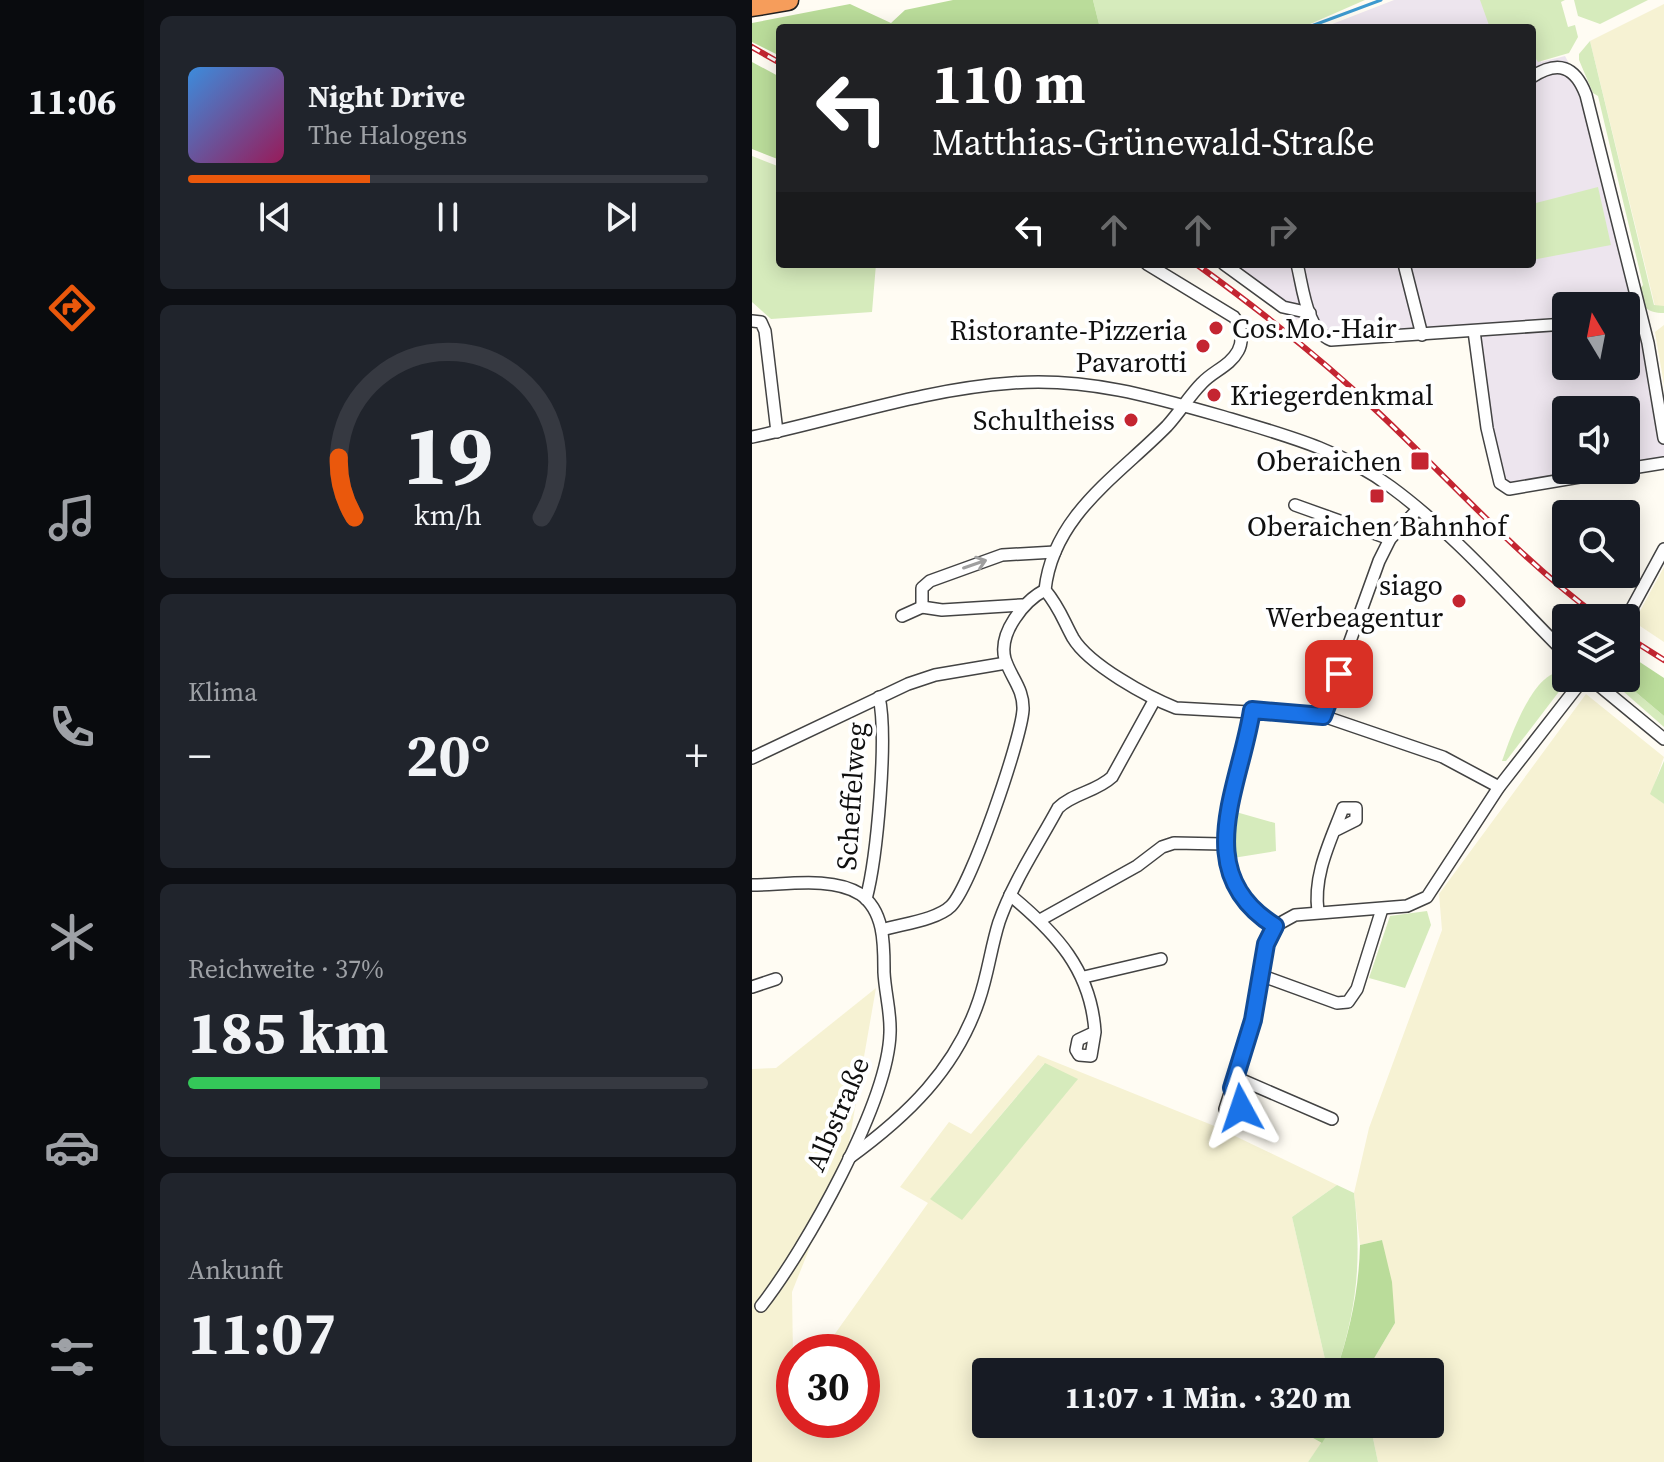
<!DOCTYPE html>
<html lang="de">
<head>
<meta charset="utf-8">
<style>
  :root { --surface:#171b24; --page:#20242c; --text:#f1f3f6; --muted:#9ea1a6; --line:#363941; --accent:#ea580c }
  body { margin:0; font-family:"Source Serif 4",serif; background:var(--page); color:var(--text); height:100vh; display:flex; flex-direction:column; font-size:30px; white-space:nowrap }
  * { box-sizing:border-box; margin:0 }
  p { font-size:26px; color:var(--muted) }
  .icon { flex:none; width:44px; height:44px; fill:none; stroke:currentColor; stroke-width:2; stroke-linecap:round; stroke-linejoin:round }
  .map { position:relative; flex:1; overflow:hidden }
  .side { display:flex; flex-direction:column; gap:16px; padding:16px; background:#0d0f14; width:608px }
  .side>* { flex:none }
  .top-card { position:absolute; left:24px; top:24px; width:760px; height:244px; border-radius:8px; box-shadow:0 4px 20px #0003; background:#202124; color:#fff; overflow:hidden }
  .needle { width:52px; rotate:350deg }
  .tools { position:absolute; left:800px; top:292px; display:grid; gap:16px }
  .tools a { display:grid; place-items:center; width:88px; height:88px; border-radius:8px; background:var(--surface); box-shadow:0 4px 20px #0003; font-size:40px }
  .speed { position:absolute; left:24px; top:1334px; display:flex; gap:16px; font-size:40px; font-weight:700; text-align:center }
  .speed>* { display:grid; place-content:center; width:104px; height:104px; border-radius:50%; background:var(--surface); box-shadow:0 4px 20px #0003; line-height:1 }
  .speed .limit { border:12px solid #d22; background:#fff; color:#111 }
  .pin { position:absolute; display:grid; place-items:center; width:68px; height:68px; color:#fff; margin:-34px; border-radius:16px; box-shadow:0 4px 12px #0006 }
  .me { position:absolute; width:88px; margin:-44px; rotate:355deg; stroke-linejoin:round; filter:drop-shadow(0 0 6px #0008) }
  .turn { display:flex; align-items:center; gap:28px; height:168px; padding:0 24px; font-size:36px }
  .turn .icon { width:104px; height:104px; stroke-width:2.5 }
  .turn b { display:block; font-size:56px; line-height:68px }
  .lanes { display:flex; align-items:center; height:76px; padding:0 24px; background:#0003; justify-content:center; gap:40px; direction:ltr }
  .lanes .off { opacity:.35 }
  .big { font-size:60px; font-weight:700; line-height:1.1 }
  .side .card { flex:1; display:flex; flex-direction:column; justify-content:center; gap:12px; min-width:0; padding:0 28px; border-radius:12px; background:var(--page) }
  .side .dial { align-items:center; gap:0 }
  .dial svg { height:208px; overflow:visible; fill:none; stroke:var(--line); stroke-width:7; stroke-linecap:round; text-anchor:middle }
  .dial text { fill:var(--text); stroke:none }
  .song { display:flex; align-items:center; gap:24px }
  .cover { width:96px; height:96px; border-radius:12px; background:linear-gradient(135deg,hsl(210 70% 55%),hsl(330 70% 35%)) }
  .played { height:8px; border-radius:4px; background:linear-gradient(90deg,var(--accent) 35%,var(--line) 35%) }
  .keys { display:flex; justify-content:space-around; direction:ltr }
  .heat { display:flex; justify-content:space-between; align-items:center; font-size:44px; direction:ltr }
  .charge { height:12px; border-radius:6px; background:linear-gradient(90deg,#34c759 37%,var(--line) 0) }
  .trip { position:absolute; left:220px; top:1358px; width:472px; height:80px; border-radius:8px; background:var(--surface); box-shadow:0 4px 20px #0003; font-weight:700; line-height:80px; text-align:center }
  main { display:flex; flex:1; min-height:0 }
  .dock { display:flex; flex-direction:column; width:144px; justify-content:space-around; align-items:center; background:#090b0e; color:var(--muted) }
  .dock .icon { width:56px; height:56px }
  .dock .on { color:var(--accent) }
  .dock b { font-size:36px; color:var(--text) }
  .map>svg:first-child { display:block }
  .industrial { fill:#ede5ee; fill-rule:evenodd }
  .farmland { fill:#f6f2d3; fill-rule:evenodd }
  .green { fill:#d6ebbc }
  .forest { fill:#badc9a }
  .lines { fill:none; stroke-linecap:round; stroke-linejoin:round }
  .stream { stroke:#3d9acf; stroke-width:3 }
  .minor-casing { stroke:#434343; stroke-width:14 }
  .motorway-casing { stroke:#212121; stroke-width:23 }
  .minor { stroke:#fff; stroke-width:11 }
  .motorway { stroke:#f69d5b; stroke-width:20 }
  .rail-casing { stroke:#c42531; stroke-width:6 }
  .rail { stroke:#fff; stroke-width:3; stroke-dasharray:9; stroke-linecap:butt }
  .oneway { stroke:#9f9f9f }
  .route-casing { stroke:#114b97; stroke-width:20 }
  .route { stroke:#1a73e8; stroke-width:14 }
  .poi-dot { fill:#c42531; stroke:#fff; stroke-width:3 }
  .labels { text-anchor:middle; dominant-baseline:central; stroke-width:8; stroke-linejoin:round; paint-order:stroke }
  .poi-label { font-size:28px; fill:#101010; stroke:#fff; text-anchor:end }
  .street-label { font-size:28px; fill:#101010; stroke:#fff }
</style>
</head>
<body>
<main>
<nav class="dock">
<b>11:06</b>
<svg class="icon on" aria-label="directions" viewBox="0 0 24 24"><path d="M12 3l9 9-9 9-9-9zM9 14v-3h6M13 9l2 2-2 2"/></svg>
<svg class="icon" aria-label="music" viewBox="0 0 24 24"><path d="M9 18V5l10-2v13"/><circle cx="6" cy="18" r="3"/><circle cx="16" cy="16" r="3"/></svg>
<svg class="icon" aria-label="phone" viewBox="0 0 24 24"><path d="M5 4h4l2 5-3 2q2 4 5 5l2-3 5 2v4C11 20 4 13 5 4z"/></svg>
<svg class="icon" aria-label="climate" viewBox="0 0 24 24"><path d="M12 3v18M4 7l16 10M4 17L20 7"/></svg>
<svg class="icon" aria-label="car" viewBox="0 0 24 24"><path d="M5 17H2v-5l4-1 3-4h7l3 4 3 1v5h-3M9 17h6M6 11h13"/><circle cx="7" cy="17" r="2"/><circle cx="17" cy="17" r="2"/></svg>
<svg class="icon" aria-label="filters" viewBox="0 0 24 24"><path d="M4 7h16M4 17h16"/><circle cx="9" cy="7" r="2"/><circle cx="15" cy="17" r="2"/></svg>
</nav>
<section class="side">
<div class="card">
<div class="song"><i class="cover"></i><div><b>Night Drive</b><p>The Halogens</p></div></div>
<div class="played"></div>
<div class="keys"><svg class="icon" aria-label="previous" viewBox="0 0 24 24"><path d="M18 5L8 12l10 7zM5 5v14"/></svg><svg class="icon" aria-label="pause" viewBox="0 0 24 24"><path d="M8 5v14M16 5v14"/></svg><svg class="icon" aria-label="next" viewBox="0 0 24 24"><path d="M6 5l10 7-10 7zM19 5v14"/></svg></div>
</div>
<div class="card dial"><svg viewBox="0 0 100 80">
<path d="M14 69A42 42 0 1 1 86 69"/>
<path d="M14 69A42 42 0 0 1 8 46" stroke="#ea580c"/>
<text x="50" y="56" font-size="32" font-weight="700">19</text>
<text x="50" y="72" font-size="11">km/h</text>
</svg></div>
<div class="card"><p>Klima</p>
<div class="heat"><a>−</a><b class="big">20°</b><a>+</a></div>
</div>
<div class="card"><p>Reichweite · 37%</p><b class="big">185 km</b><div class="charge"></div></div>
<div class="card"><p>Ankunft</p><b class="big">11:07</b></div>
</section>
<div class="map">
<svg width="912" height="1462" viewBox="0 0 912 1462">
  <rect width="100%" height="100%" fill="#fffcf3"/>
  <!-- industrial -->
  <path class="industrial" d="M 642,0 L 774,0 L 789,62 L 813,56 L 834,95 L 912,438 L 912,463 L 874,469 L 874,410 L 814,410 L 814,470 L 869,470 L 757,489 L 748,483 L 722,331 L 579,340 L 558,313 L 542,321 L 461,264 L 780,264 L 780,28 L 570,28 ZM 814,306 L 874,306 L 874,366 L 814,366 Z"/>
  <!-- farmland -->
  <g class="farmland">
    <path d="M 912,4 L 912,306 L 903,306 L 838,41 Z"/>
    <path d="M 912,325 L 912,385 L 903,332 Z"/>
    <path d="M 912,567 L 912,642 L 882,622 Z"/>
    <path d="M 834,694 L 912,757 L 899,794 L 912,804 L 912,1462 L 626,1462 L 618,1424 L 678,1424 L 678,1372 L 614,1372 L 643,1323 L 630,1240 L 608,1245 L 602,1193 L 617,1128 L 690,930 L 687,894 Z"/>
    <path d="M 124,988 L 95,1154 L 40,1292 L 42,1420 L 110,1420 L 110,1352 L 70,1352 L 176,1203 L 148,1187 L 197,1122 L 219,1134 L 286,1055 L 460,1125 L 585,1185 L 540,1217 L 576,1372 L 234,1372 L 234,1424 L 557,1424 L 552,1433 L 570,1443 L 556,1462 L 0,1462 L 0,1069 L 24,1068 ZM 292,1064 L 325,1079 L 179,1199 L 179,1198 Z"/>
  </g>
  <!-- green -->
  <g class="green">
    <path d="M 341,0 L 613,0 L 549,28 L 348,28 Z"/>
    <path d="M 728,0 L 813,0 L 809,2 L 816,27 L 823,25 L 826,37 L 817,53 L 786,62 L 780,53 L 780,28 L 738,28 Z"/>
    <path d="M 822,0 L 896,0 L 848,24 L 826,16 Z"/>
    <path d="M 838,41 L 902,305 L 912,306 L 912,313 C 894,313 891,307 887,290 L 891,285 L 846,96 L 841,93 L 827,60 L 827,54 Z"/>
    <path d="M 0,156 L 28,167 L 28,264 L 124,264 L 120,312 L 19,319 L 0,302 Z"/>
    <path d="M 846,187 L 859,245 L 780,260 L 780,204 Z"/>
    <path d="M 804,673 L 811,677 L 812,685 L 754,761 L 750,761 C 758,738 779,679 804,673 Z"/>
    <path d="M 856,678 L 867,678 L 912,716 L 912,727 Z"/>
    <path d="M 912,761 L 912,804 L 898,794 Z"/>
    <path d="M 484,812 L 523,823 L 524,851 L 481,858 L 480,827 Z"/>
    <path d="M 675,911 L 679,925 L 653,988 L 617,978 L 638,916 Z"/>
    <path d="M 293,1063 L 326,1079 L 210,1220 L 178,1199 Z"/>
    <path d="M 585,1185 L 602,1193 C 610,1261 605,1308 584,1372 L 576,1372 L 540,1217 Z"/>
    <path d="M 582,1424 L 618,1424 L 626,1462 L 556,1462 Z"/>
  </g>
  <!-- forest -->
  <g class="forest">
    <path d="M 201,0 L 341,0 L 348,28 L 28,28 L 28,56 L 0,42 L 0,23 L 98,4 L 139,23 L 153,10 Z"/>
    <path d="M 0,62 L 28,77 L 28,160 L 0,149 Z"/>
    <path d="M 874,653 L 912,678 L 912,716 L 867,678 L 874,678 Z"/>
    <path d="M 630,1240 L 640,1282 L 643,1323 L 614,1372 L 584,1372 C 598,1330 607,1290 608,1245 Z"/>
    <path d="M 557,1424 L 582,1424 L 570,1443 L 552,1433 Z"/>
  </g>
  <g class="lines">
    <!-- stream -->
    <path class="stream" d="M 554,28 L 629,0"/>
    <!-- minor casing -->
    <g class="minor-casing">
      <g id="minor">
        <path d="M 780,77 C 806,60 823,66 834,95 L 896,343 L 912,438"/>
        <path d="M 395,264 L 482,317 C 489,325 492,340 486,351 C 478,366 461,371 450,383 C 437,396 428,412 415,426 C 367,475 301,515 293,590 C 308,608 311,620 321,638 C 337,665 396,697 424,708 L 571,716 L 691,757 L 747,787"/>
        <path d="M 472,264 L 531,307 L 558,313"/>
        <path d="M 545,264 C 551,287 554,330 579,340 L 814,324"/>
        <path d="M 652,264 L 670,335"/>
        <path d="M 874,320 L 888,318"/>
        <path d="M 0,321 L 9,322 L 13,331 L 25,432"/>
        <path d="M 722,331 L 735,428 L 748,483 L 757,489 L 869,470"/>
        <path d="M 0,437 C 86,419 172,389 260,383 C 337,377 406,398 479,419 C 536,436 591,451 639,487 C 703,534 758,598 814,654"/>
        <path d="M 874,469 L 912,463"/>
        <path d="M 543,505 L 638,539"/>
        <path d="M 170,607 L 170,588 L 178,581 L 250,555 L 303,552"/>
        <path d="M 150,616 L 170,607 L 190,610 L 270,605"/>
        <path d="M 874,619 L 912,549"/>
        <path d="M 838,678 L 912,739"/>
        <path d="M 500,710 C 489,787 436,873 523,926"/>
        <path d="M 571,716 L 627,561 L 638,539 L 666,509"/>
        <path d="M 0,758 L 156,684 L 183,675 L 254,663"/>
        <path d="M 0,885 C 32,885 80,876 108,894 C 133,911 132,946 132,972 C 133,993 139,1012 138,1033 C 136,1103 53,1250 9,1306"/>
        <path d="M 258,895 C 304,933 339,970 343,1032 L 326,1040 L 324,1050 L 327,1055 L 339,1056 L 343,1032"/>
        <path d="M 114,899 C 125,858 136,737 127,697"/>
        <path d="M 566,912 C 561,875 578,842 591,808 L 604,808 L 604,820 L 582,831"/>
        <path d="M 288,920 L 385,866 L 410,847 L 422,843 L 471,844"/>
        <path d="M 130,930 C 149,924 185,920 199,906 C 219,886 269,740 271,710 C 272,689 259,678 253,659 C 246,633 272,601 293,590"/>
        <path d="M 508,975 L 585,1003 L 596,1002 L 605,989 L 630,909"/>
        <path d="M 332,977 L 409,959"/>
        <path d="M 0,987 L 24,979"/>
        <path d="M 483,1077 L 580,1119"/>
        <path d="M 480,1088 L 489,1108 L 487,1114 L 478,1119 L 473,1109 L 501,1020 L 514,944 L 523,926 L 543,915 L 655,906 L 675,897 L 747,787 L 832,678"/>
        <path d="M 97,1158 C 155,1116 204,1069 227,1000 C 236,974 239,947 247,922 C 261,882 286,845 306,808 C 321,793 344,792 360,777 L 403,699"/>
      </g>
    </g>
    <!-- motorway casing -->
    <g class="motorway-casing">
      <path id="motorway" d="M 0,6 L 36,0"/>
    </g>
    <!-- minor -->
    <use href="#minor" class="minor"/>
    <!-- motorway -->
    <use href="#motorway" class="motorway"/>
    <!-- rail casing -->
    <g class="rail-casing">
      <g id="rail">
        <path d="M 0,47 L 28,63"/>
        <path d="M 444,264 C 509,311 570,359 628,414 C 701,483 767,558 848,618"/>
        <path d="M 874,636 L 912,660"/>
      </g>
    </g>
    <!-- rail -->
    <use href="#rail" class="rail"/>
  </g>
  <!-- one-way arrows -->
  <defs><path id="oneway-shaft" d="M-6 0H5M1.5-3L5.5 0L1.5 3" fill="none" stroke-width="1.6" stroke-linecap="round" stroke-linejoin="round" transform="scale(2)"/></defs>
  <use class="oneway" href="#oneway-shaft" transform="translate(223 564) rotate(-19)"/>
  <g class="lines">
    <!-- route casing -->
    <g class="route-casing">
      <path id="route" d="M 489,1108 L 480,1088 L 501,1020 L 514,944 L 523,926 C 437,872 488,788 500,710 L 571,716 L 587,674"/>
    </g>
    <!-- route -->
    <use href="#route" class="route"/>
  </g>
  <!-- markers -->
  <g class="poi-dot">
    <circle cx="464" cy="328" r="8"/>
    <circle cx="451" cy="346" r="8"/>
    <circle cx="462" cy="395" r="8"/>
    <circle cx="379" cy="420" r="8"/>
    <rect x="658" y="451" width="20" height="20" rx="4"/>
    <rect x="617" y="488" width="16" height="16" rx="4"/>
    <circle cx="707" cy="601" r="8"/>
  </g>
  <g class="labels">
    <!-- poi labels -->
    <g class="poi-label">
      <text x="480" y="328" text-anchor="start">Cos.Mo.-Hair</text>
      <text x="435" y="330">Ristorante-Pizzeria<tspan x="435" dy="32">Pavarotti</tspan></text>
      <text x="478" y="395" text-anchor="start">Kriegerdenkmal</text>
      <text x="363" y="420">Schultheiss</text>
      <text x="650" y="461">Oberaichen</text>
      <text x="625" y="526" text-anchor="middle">Oberaichen Bahnhof</text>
      <text x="691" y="585">siago<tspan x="691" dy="32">Werbeagentur</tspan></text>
    </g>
    <!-- street labels -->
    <g class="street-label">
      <text transform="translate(99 796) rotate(-86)">Scheffelweg</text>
      <text transform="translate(85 1114) rotate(-67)">Albstraße</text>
    </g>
  </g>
</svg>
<div class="tools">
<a><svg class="needle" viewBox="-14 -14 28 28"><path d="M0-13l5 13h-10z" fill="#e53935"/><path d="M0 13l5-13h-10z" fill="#9ea1a6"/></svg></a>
<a><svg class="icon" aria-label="sound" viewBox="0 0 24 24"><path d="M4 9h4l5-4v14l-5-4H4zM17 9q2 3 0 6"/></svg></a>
<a><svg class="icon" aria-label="search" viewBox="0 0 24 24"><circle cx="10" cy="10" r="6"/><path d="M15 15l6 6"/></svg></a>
<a><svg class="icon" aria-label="layers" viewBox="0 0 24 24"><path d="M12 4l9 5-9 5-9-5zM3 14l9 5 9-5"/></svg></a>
</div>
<div class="speed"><div class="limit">30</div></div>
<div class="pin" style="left:587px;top:674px;background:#d93025"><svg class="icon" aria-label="arrive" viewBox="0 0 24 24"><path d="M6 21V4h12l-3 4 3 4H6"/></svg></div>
<svg class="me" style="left:489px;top:1108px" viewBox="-20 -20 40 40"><path d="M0-17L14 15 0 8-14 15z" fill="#1a73e8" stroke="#fff" stroke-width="4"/></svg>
<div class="trip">11:07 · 1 Min. · 320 m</div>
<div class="top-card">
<div class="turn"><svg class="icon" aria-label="left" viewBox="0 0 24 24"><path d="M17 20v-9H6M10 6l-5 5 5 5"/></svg><div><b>110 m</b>Matthias-Grünewald-Straße</div></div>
<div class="lanes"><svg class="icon" aria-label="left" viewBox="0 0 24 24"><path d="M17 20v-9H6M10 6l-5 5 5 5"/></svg><svg class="icon off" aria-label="ahead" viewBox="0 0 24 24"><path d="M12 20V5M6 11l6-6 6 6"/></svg><svg class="icon off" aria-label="ahead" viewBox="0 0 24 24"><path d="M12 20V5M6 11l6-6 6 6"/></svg><svg class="icon off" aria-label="right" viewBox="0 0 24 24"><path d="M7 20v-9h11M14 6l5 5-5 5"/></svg></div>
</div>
</div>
</main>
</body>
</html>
